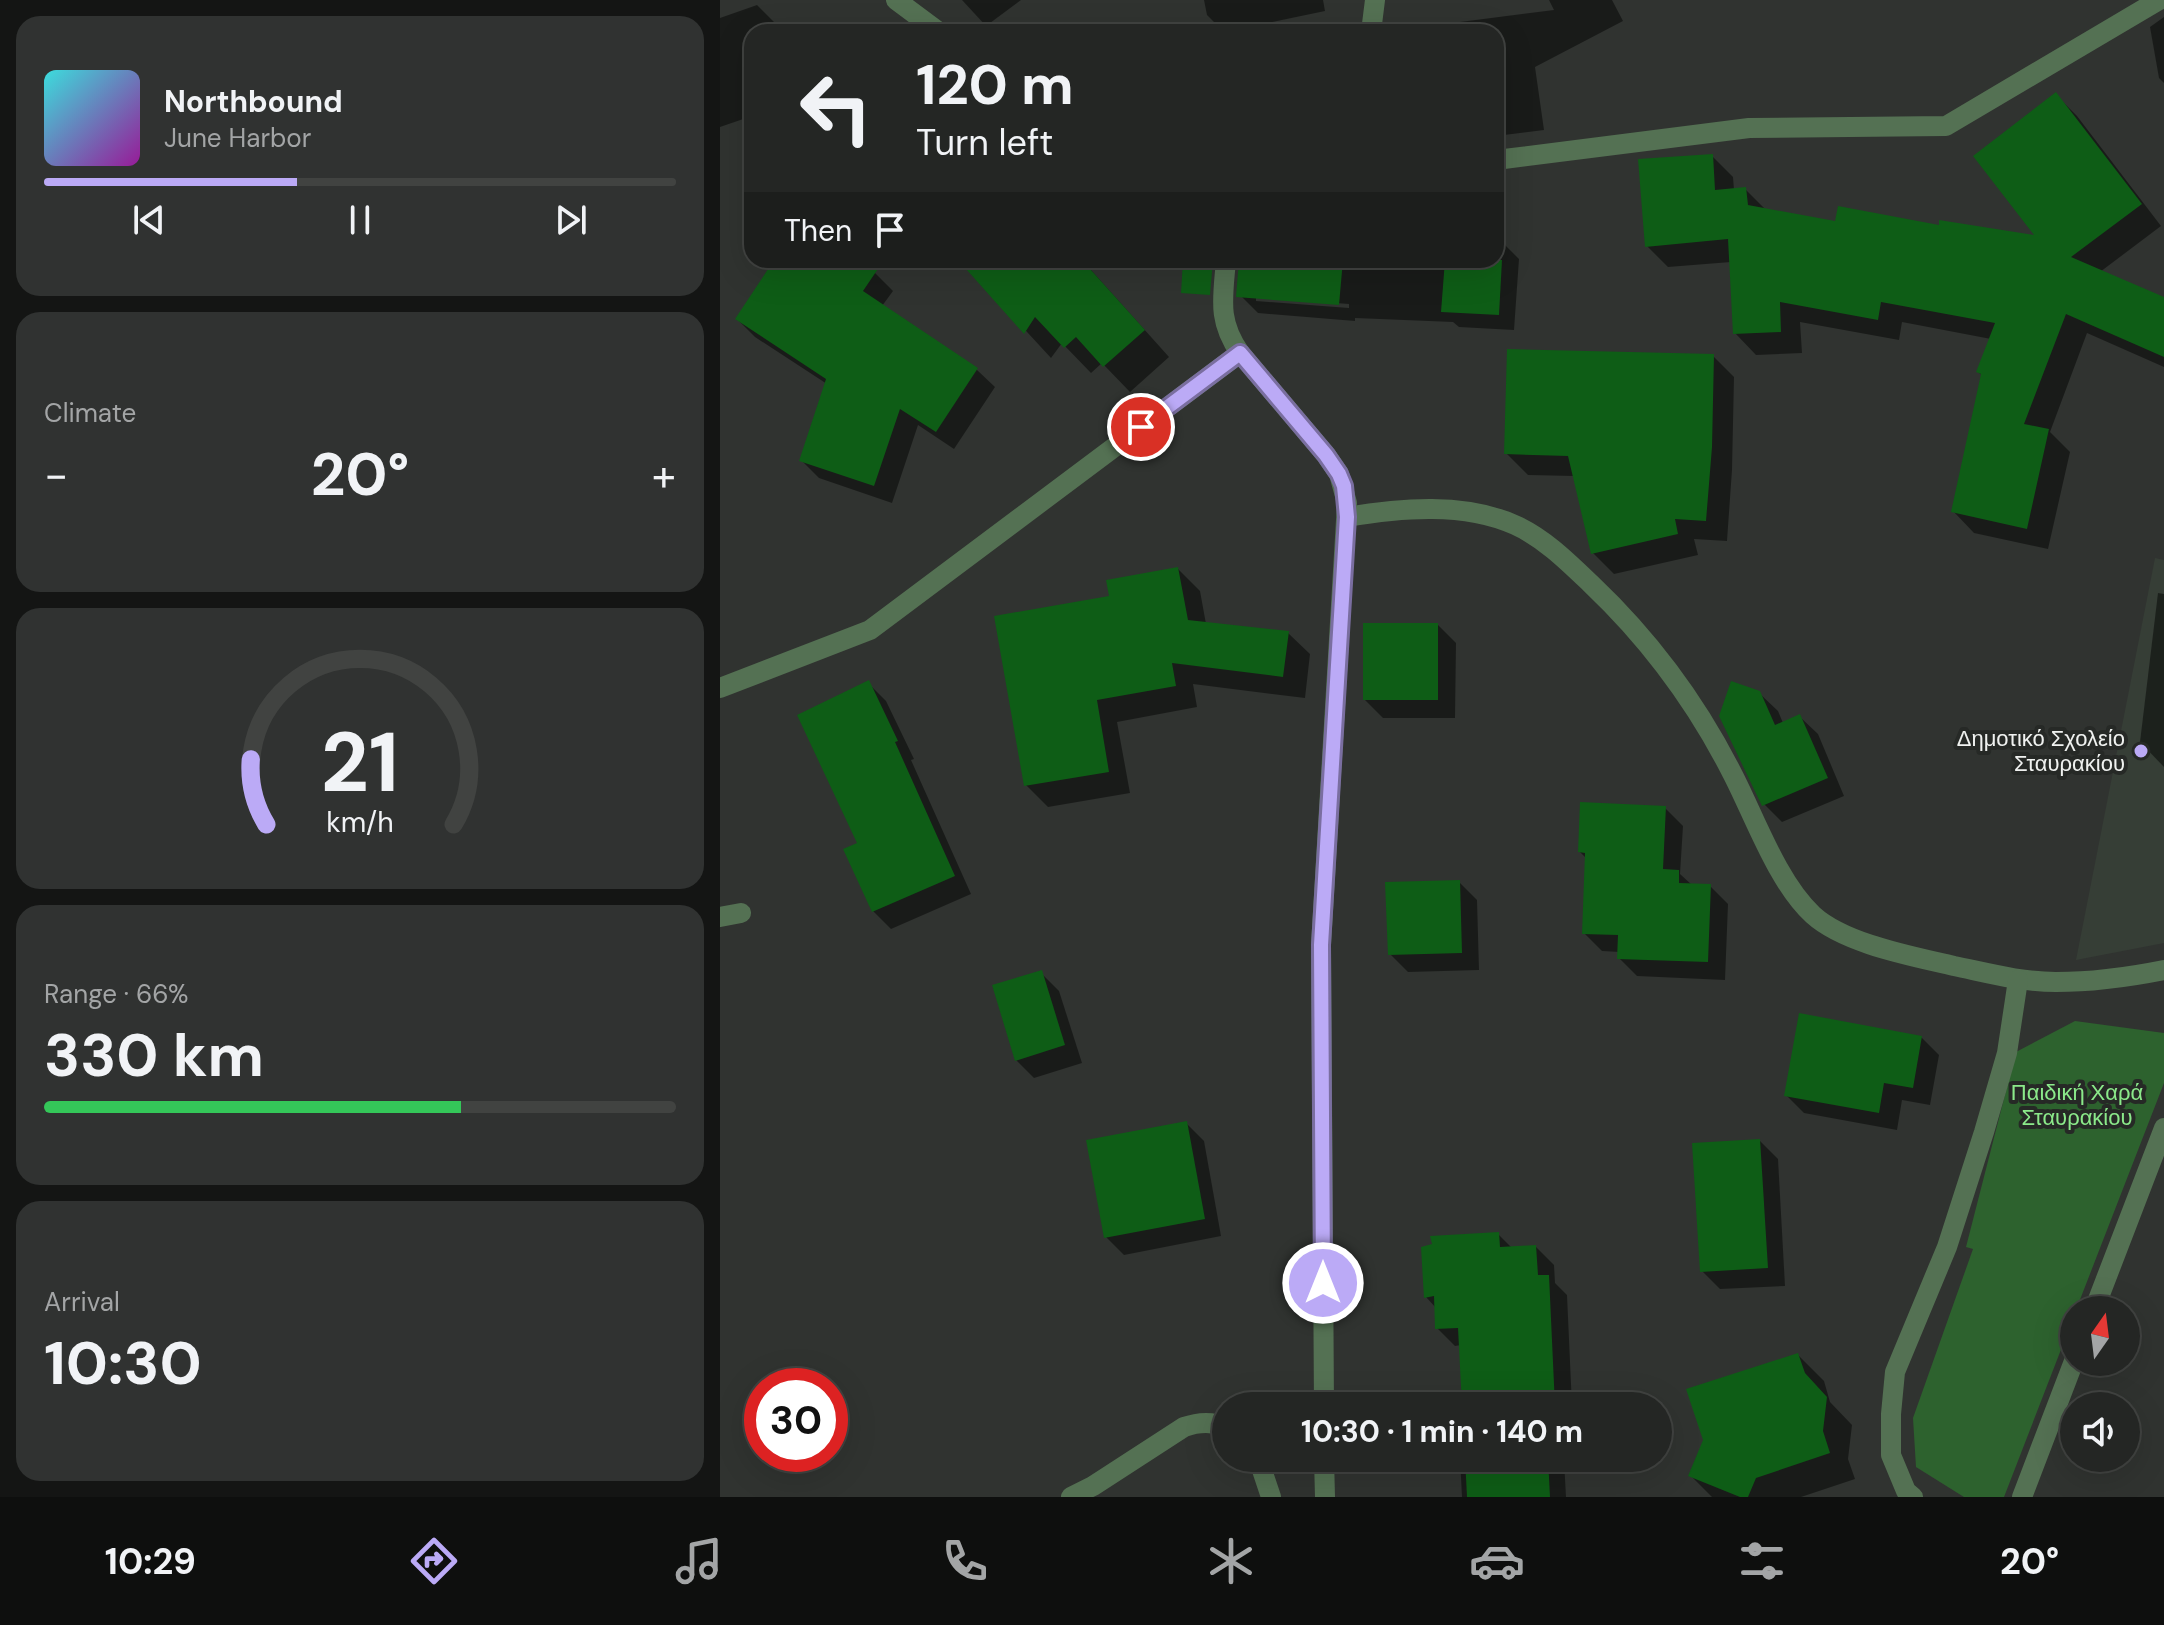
<!DOCTYPE html>
<html lang="en">
<head>
<meta charset="utf-8">
<style>
  :root { --surface:#242624; --page:#303231; --text:#f1f3f6; --muted:#a3a5a6; --line:#414341; --accent:#bbaaf6 }
  body { margin:0; font-family:"DM Sans",sans-serif; background:var(--page); color:var(--text); height:100vh; display:flex; flex-direction:column; font-size:30px; white-space:nowrap }
  * { box-sizing:border-box; margin:0 }
  p { font-size:26px; color:var(--muted) }
  .icon { flex:none; width:44px; height:44px; fill:none; stroke:currentColor; stroke-width:2; stroke-linecap:round; stroke-linejoin:round }
  .map { position:relative; flex:1; overflow:hidden }
  .sheet { display:flex; flex-direction:column; gap:16px; padding:16px; background:#141514; width:720px }
  .sheet>* { flex:none }
  .top-card { position:absolute; left:24px; top:24px; width:760px; height:244px; border-radius:24px; box-shadow:0 8px 32px #0002,0 0 0 2px var(--line); background:#242624; color:var(--text); overflow:hidden }
  .needle { width:52px; rotate:14deg }
  .controls { position:absolute; left:1340px; top:1296px; display:grid; gap:16px }
  .controls a { display:grid; place-items:center; width:80px; height:80px; border-radius:50%; background:var(--surface); box-shadow:0 8px 32px #0002,0 0 0 2px var(--line); font-size:40px }
  .speed { position:absolute; left:24px; top:1368px; display:flex; gap:16px; font-size:40px; font-weight:700; text-align:center }
  .speed>* { display:grid; place-content:center; width:104px; height:104px; border-radius:50%; background:var(--surface); box-shadow:0 8px 32px #0002,0 0 0 2px var(--line); line-height:1 }
  .speed .limit { border:12px solid #d22; background:#fff; color:#111 }
  .pin { position:absolute; display:grid; place-items:center; width:68px; height:68px; color:#fff; margin:-34px; border:4px solid #fff; border-radius:50%; box-shadow:0 2px 8px #0007 }
  .me { position:absolute; width:88px; margin:-44px; rotate:0deg; stroke-linejoin:round; filter:drop-shadow(0 0 6px #0008) }
  .turn { display:flex; align-items:center; gap:28px; height:168px; padding:0 40px; font-size:36px }
  .turn .icon { width:104px; height:104px; stroke-width:2.5 }
  .turn b { display:block; font-size:56px; line-height:68px }
  .then { display:flex; align-items:center; height:76px; padding:0 40px; background:#0003; gap:16px; font-size:30px }
  .big { font-size:60px; font-weight:700; line-height:1.1 }
  .sheet .tile { flex:1; display:flex; flex-direction:column; justify-content:center; gap:12px; min-width:0; padding:0 28px; border-radius:24px; background:var(--page) }
  .sheet .dial { align-items:center; gap:0 }
  .dial svg { height:208px; overflow:visible; fill:none; stroke:var(--line); stroke-width:7; stroke-linecap:round; text-anchor:middle }
  .dial text { fill:var(--text); stroke:none }
  .song { display:flex; align-items:center; gap:24px }
  .cover { width:96px; height:96px; border-radius:12px; background:linear-gradient(135deg,hsl(180 70% 55%),hsl(300 70% 35%)) }
  .played { height:8px; border-radius:4px; background:linear-gradient(90deg,var(--accent) 40%,var(--line) 40%) }
  .keys { display:flex; justify-content:space-around; direction:ltr }
  .heat { display:flex; justify-content:space-between; align-items:center; font-size:44px; direction:ltr }
  .charge { height:12px; border-radius:6px; background:linear-gradient(90deg,#34c759 66%,var(--line) 0) }
  .trip { position:absolute; left:492px; top:1392px; width:460px; height:80px; border-radius:40px; background:var(--surface); box-shadow:0 8px 32px #0002,0 0 0 2px var(--line); font-weight:700; line-height:80px; text-align:center }
  .tabs { display:flex; height:128px; justify-content:space-around; align-items:center; background:#0e0f0e; color:var(--muted) }
  .tabs .icon { width:56px; height:56px }
  .tabs .current { color:var(--accent) }
  .tabs b { font-size:36px; color:var(--text) }
  main { display:flex; flex:1; min-height:0 }
  .map>svg:first-child { display:block }
  .built { fill:#363e36 }
  .park { fill:#2d622e }
  .shadow { fill:#0007; fill-rule:evenodd }
  .building { fill:#0e5d16 }
  .lines { fill:none; stroke-linecap:round; stroke-linejoin:round }
  .minor { stroke:#547153; stroke-width:20 }
  .route-casing { stroke:#7a6ea0; stroke-width:20 }
  .route { stroke:#bbaaf6; stroke-width:14 }
  .poi-dot { fill:#bbaaf6; stroke:#262926; stroke-width:3 }
  .labels { text-anchor:middle; dominant-baseline:central; stroke-width:8; stroke-linejoin:round; paint-order:stroke }
  .poi-label { font-size:22px; fill:#eff1ef; stroke:#262926; text-anchor:end }
  .park-label { font-size:22px; fill:#8be98a; stroke:#262926 }
</style>
</head>
<body>
<main>
<section class="sheet">
<div class="tile">
<div class="song"><i class="cover"></i><div><b>Northbound</b><p>June Harbor</p></div></div>
<div class="played"></div>
<div class="keys"><svg class="icon" aria-label="previous" viewBox="0 0 24 24"><path d="M18 5L8 12l10 7zM5 5v14"/></svg><svg class="icon" aria-label="pause" viewBox="0 0 24 24"><path d="M8 5v14M16 5v14"/></svg><svg class="icon" aria-label="next" viewBox="0 0 24 24"><path d="M6 5l10 7-10 7zM19 5v14"/></svg></div>
</div>
<div class="tile"><p>Climate</p>
<div class="heat"><a>−</a><b class="big">20°</b><a>+</a></div>
</div>
<div class="tile dial"><svg viewBox="0 0 100 80">
<path d="M14 69A42 42 0 1 1 86 69"/>
<path d="M14 69A42 42 0 0 1 8 44" stroke="#bbaaf6"/>
<text x="50" y="56" font-size="32" font-weight="700">21</text>
<text x="50" y="72" font-size="11">km/h</text>
</svg></div>
<div class="tile"><p>Range · 66%</p><b class="big">330 km</b><div class="charge"></div></div>
<div class="tile"><p>Arrival</p><b class="big">10:30</b></div>
</section>
<div class="map">
<svg width="1444" height="1497" viewBox="0 0 1444 1497">
  <rect width="100%" height="100%" fill="#303330"/>
  <!-- built -->
  <path class="built" d="M 1435,558 L 1444,560 L 1444,943 L 1356,960 Z"/>
  <!-- park -->
  <path class="park" d="M 1355,1021 L 1444,1033 L 1444,1083 L 1356,1310 L 1354,1310 L 1354,1316 L 1284,1497 L 1244,1497 L 1196,1467 L 1193,1418 L 1253,1249 L 1246,1247 L 1296,1052 Z"/>
  <!-- shadow -->
  <g class="shadow">
    <path d="M 242,0 L 301,0 L 266,26 Z"/>
    <path d="M 484,0 L 603,0 L 605,11 L 504,32 L 487,15 Z"/>
    <path d="M 829,0 L 892,0 L 903,21 L 815,67 L 824,130 L 776,136 L 776,32 L 710,32 L 709,26 L 834,10 Z"/>
    <path d="M 37,5 L 55,23 L 59,32 L 32,32 L 32,116 L 0,127 L 0,18 Z"/>
    <path d="M 1444,17 L 1444,83 L 1439,78 L 1430,27 Z"/>
    <path d="M 1336,95 L 1357,116 L 1441,226 L 1380,272 L 1444,300 L 1444,367 L 1367,333 L 1330,432 L 1350,452 L 1328,549 L 1254,533 L 1233,511 L 1263,376 L 1258,372 L 1271,339 L 1182,322 L 1179,340 L 1080,322 L 1082,353 L 1036,355 L 1015,333 L 1011,262 L 948,267 L 927,246 L 992,156 L 1013,177 L 1014,190 L 1025,189 L 1047,211 L 1117,224 L 1221,227 L 1318,238 Z"/>
    <path d="M 776,242 L 783,243 L 799,259 L 794,330 L 739,327 L 733,322 L 635,318 L 635,321 L 538,313 L 522,297 L 525,260 L 776,260 ZM 536,297 L 629,304 L 629,308 L 536,301 Z"/>
    <path d="M 85,260 L 135,260 L 155,273 L 173,291 L 162,306 L 257,370 L 275,387 L 234,449 L 198,425 L 172,503 L 99,478 L 81,460 L 107,384 L 35,337 L 17,319 Z"/>
    <path d="M 241,260 L 362,260 L 449,357 L 410,392 L 382,363 L 371,373 L 342,343 L 331,358 Z"/>
    <path d="M 993,356 L 1014,377 L 1012,470 L 1007,541 L 974,539 L 978,555 L 894,574 L 873,553 L 854,476 L 808,475 L 786,453 Z"/>
    <path d="M 458,569 L 480,591 L 486,624 L 568,633 L 590,654 L 585,698 L 473,684 L 477,707 L 397,722 L 410,793 L 328,807 L 306,785 L 391,597 Z"/>
    <path d="M 1438,593 L 1444,594 L 1444,767 L 1420,742 Z"/>
    <path d="M 718,625 L 736,643 L 735,718 L 663,718 L 645,700 Z"/>
    <path d="M 148,683 L 166,701 L 194,759 L 191,760 L 251,894 L 171,929 L 153,911 L 139,844 Z"/>
    <path d="M 1039,693 L 1058,711 L 1063,723 L 1080,717 L 1098,734 L 1124,796 L 1062,822 L 1044,804 Z"/>
    <path d="M 945,808 L 963,826 L 960,874 L 972,885 L 990,886 L 1008,904 L 1005,980 L 917,976 L 899,958 L 900,952 L 882,951 L 864,933 L 867,859 L 860,852 Z"/>
    <path d="M 739,882 L 757,900 L 759,970 L 688,972 L 670,954 Z"/>
    <path d="M 321,973 L 339,991 L 362,1063 L 314,1078 L 296,1060 Z"/>
    <path d="M 1201,1037 L 1219,1055 L 1210,1105 L 1182,1100 L 1177,1130 L 1084,1113 L 1066,1095 Z"/>
    <path d="M 466,1123 L 484,1141 L 501,1236 L 404,1255 L 386,1237 Z"/>
    <path d="M 1040,1141 L 1058,1159 L 1065,1286 L 1000,1289 L 982,1271 Z"/>
    <path d="M 778,1234 L 793,1249 L 816,1247 L 834,1265 L 835,1283 L 847,1295 L 852,1406 L 744,1406 L 741,1345 L 735,1346 L 717,1328 L 716,1308 L 706,1297 Z"/>
    <path d="M 1078,1355 L 1104,1381 L 1110,1402 L 1132,1425 L 1128,1459 L 1135,1479 L 1081,1497 L 992,1497 L 970,1475 L 985,1440 Z"/>
    <path d="M 740,1458 L 854,1458 L 855,1460 L 844,1460 L 846,1497 L 742,1497 Z"/>
  </g>
  <!-- building -->
  <g class="building">
    <path d="M 1336,92 L 1422,204 L 1351,257 L 1444,297 L 1444,357 L 1346,314 L 1304,424 L 1329,429 L 1307,529 L 1231,512 L 1261,374 L 1256,372 L 1275,323 L 1161,302 L 1158,320 L 1060,302 L 1061,332 L 1013,334 L 1008,239 L 925,247 L 918,159 L 993,154 L 995,190 L 1026,187 L 1028,205 L 1115,221 L 1118,206 L 1219,225 L 1219,220 L 1314,235 L 1253,156 Z"/>
    <path d="M 54,260 L 164,260 L 143,291 L 258,368 L 216,432 L 180,409 L 154,486 L 79,461 L 106,379 L 15,319 Z"/>
    <path d="M 238,260 L 362,260 L 425,330 L 383,367 L 356,337 L 344,348 L 315,317 L 304,334 Z"/>
    <path d="M 463,260 L 493,260 L 490,295 L 461,293 Z"/>
    <path d="M 519,260 L 623,260 L 619,305 L 516,297 Z"/>
    <path d="M 725,260 L 782,260 L 779,315 L 721,312 Z"/>
    <path d="M 787,349 L 994,354 L 992,447 L 986,521 L 955,519 L 958,534 L 871,554 L 848,456 L 784,454 Z"/>
    <path d="M 458,567 L 468,620 L 569,631 L 563,677 L 452,663 L 456,686 L 377,700 L 389,772 L 304,786 L 274,616 L 389,596 L 386,580 Z"/>
    <rect x="643" y="623" width="75" height="77"/>
    <path d="M 149,680 L 178,741 L 175,742 L 235,876 L 152,912 L 123,849 L 137,843 L 77,715 Z"/>
    <path d="M 1011,681 L 1040,691 L 1055,725 L 1080,714 L 1108,778 L 1042,806 L 999,716 Z"/>
    <path d="M 860,802 L 946,806 L 943,869 L 959,870 L 959,883 L 991,884 L 988,962 L 897,959 L 898,935 L 862,934 L 865,853 L 858,852 Z"/>
    <path d="M 740,880 L 742,953 L 668,955 L 665,882 Z"/>
    <path d="M 322,970 L 345,1045 L 295,1061 L 272,985 Z"/>
    <path d="M 1079,1013 L 1202,1036 L 1193,1088 L 1164,1083 L 1159,1113 L 1064,1096 Z"/>
    <path d="M 467,1121 L 485,1219 L 384,1238 L 366,1140 Z"/>
    <path d="M 1040,1139 L 1048,1268 L 980,1272 L 972,1143 Z"/>
    <path d="M 779,1232 L 780,1247 L 816,1245 L 818,1275 L 829,1275 L 835,1406 L 742,1406 L 738,1328 L 715,1329 L 714,1296 L 704,1298 L 701,1247 L 712,1244 L 710,1236 Z"/>
    <path d="M 1078,1353 L 1085,1373 L 1107,1397 L 1103,1431 L 1110,1453 L 1036,1478 L 1028,1497 L 1020,1497 L 968,1476 L 983,1440 L 966,1389 Z"/>
    <path d="M 745,1458 L 828,1458 L 830,1497 L 747,1497 Z"/>
  </g>
  <g class="lines">
    <!-- minor -->
    <g class="minor">
      <path d="M 176,0 L 219,32"/>
      <path d="M 651,32 L 655,0"/>
      <path d="M 776,160 L 1029,128 L 1226,126 L 1439,0"/>
      <path d="M 506,260 C 503,298 497,320 520,353 L 606,455 L 619,474 L 627,503 L 601,945 L 604,1406"/>
      <path d="M 627,517 C 680,508 744,502 795,525 C 824,538 848,562 871,584 C 929,639 976,702 1012,773 C 1034,815 1057,882 1093,915 C 1125,944 1192,956 1234,966 C 1268,973 1301,982 1336,982 C 1372,982 1409,977 1444,970"/>
      <path d="M 0,688 L 150,630 L 520,353"/>
      <path d="M 0,917 L 21,913"/>
      <path d="M 1374,1310 L 1444,1128"/>
      <path d="M 538,1458 L 551,1497"/>
      <path d="M 604,1458 L 605,1497"/>
      <path d="M 351,1497 L 373,1486 L 464,1427 C 478,1422 492,1421 506,1427"/>
      <path d="M 1193,1497 L 1186,1491 L 1171,1455 L 1171,1414 L 1175,1372 L 1227,1247 L 1264,1132 L 1287,1053 L 1298,980"/>
      <path d="M 1302,1497 L 1354,1361"/>
    </g>
  </g>
  <g class="lines">
    <!-- route casing -->
    <g class="route-casing">
      <path id="route" d="M 421,427 L 520,353 L 606,455 L 619,474 L 624,486 L 627,517 L 601,945 L 603,1283"/>
    </g>
    <!-- route -->
    <use href="#route" class="route"/>
  </g>
  <!-- markers -->
  <circle class="poi-dot" cx="1421" cy="751" r="8"/>
  <g class="labels">
    <!-- poi labels -->
    <g class="poi-label">
      <text x="1405" y="738">Δημοτικό Σχολείο<tspan x="1405" dy="25">Σταυρακίου</tspan></text>
    </g>
    <!-- park labels -->
    <g class="park-label">
      <text x="1357" y="1092">Παιδική Χαρά<tspan x="1357" dy="25">Σταυρακίου</tspan></text>
    </g>
  </g>
</svg>
<div class="controls">
<a><svg class="needle" viewBox="-14 -14 28 28"><path d="M0-13l5 13h-10z" fill="#e53935"/><path d="M0 13l5-13h-10z" fill="#a3a5a6"/></svg></a>
<a><svg class="icon" aria-label="sound" viewBox="0 0 24 24"><path d="M4 9h4l5-4v14l-5-4H4zM17 9q2 3 0 6"/></svg></a>
</div>
<div class="speed"><div class="limit">30</div></div>
<div class="pin" style="left:421px;top:427px;background:#d93025"><svg class="icon" aria-label="arrive" viewBox="0 0 24 24"><path d="M6 21V4h12l-3 4 3 4H6"/></svg></div>
<svg class="me" style="left:603px;top:1283px" viewBox="-20 -20 40 40"><circle r="17" fill="#bbaaf6" stroke="#fff" stroke-width="3"/><path d="M0-11L8 9 0 5-8 9z" fill="#fff"/></svg>
<div class="trip">10:30 · 1 min · 140 m</div>
<div class="top-card">
<div class="turn"><svg class="icon" aria-label="left" viewBox="0 0 24 24"><path d="M17 20v-9H6M10 6l-5 5 5 5"/></svg><div><b>120 m</b>Turn left</div></div>
<div class="then">Then<svg class="icon" aria-label="arrive" viewBox="0 0 24 24"><path d="M6 21V4h12l-3 4 3 4H6"/></svg></div>
</div>
</div>
</main>
<nav class="tabs">
<b>10:29</b>
<svg class="icon current" aria-label="directions" viewBox="0 0 24 24"><path d="M12 3l9 9-9 9-9-9zM9 14v-3h6M13 9l2 2-2 2"/></svg>
<svg class="icon" aria-label="music" viewBox="0 0 24 24"><path d="M9 18V5l10-2v13"/><circle cx="6" cy="18" r="3"/><circle cx="16" cy="16" r="3"/></svg>
<svg class="icon" aria-label="phone" viewBox="0 0 24 24"><path d="M5 4h4l2 5-3 2q2 4 5 5l2-3 5 2v4C11 20 4 13 5 4z"/></svg>
<svg class="icon" aria-label="climate" viewBox="0 0 24 24"><path d="M12 3v18M4 7l16 10M4 17L20 7"/></svg>
<svg class="icon" aria-label="car" viewBox="0 0 24 24"><path d="M5 17H2v-5l4-1 3-4h7l3 4 3 1v5h-3M9 17h6M6 11h13"/><circle cx="7" cy="17" r="2"/><circle cx="17" cy="17" r="2"/></svg>
<svg class="icon" aria-label="filters" viewBox="0 0 24 24"><path d="M4 7h16M4 17h16"/><circle cx="9" cy="7" r="2"/><circle cx="15" cy="17" r="2"/></svg>
<b>20°</b>
</nav>
</body>
</html>
